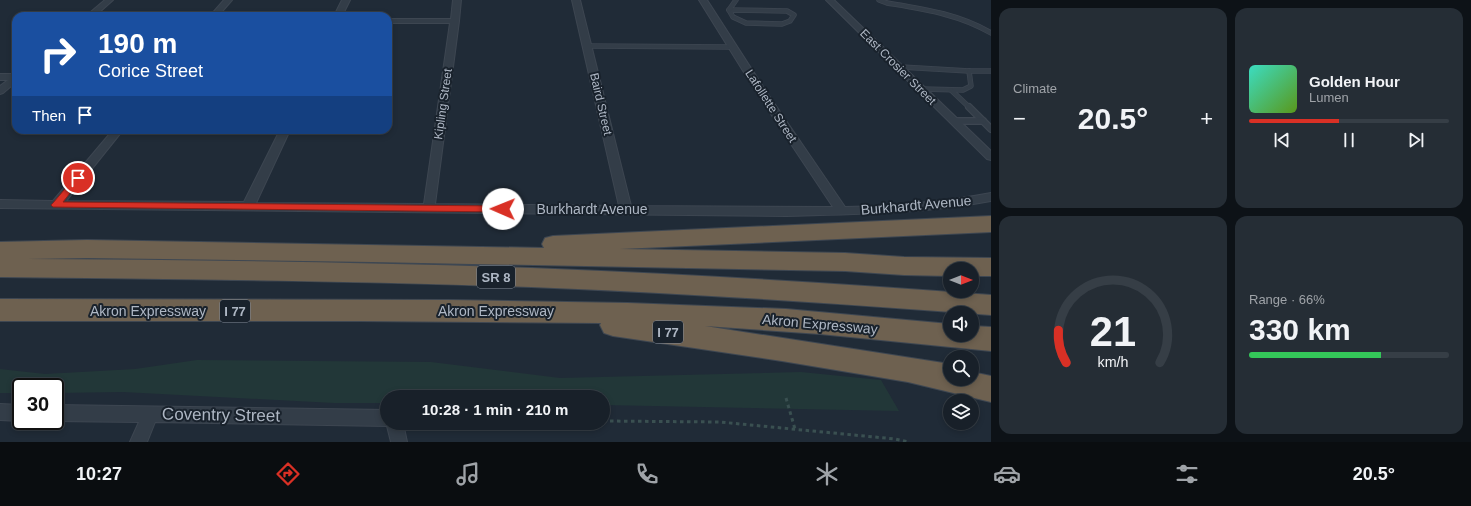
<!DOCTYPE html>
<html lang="en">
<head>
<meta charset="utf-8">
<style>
  :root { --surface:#182029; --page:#252d35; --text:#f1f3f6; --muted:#9fa3a8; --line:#363e46; --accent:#d93025 }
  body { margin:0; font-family:Helvetica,sans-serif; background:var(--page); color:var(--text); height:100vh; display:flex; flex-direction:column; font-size:15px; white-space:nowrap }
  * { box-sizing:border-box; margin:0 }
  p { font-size:13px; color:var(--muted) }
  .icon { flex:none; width:22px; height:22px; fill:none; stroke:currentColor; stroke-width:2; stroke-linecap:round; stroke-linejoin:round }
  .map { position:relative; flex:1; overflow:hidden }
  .panel { display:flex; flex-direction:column; gap:8px; padding:8px; background:#0d1217; width:480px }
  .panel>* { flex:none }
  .top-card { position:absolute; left:12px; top:12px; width:380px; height:122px; border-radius:12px; box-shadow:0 2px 6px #0003,0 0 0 1px var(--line); background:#1a4fa0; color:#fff; overflow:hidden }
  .needle { width:26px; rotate:90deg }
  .tools { position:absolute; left:943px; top:262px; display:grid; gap:8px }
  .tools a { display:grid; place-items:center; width:36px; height:36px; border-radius:50%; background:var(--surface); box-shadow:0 2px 6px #0003,0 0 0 1px var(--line); font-size:20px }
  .speed { position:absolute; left:12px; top:378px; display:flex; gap:8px; font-size:20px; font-weight:700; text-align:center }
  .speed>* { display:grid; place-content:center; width:52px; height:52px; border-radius:50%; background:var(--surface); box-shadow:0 2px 6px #0003,0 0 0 1px var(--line); line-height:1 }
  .speed .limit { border:2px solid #111; border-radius:6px; background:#fff; color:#111 }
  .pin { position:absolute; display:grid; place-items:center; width:34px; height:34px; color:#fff; margin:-17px; border:2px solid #fff; border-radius:50%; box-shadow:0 1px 4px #0007 }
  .me { position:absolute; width:44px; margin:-22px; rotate:271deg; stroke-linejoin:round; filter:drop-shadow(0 0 3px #0008) }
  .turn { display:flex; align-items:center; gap:14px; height:84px; padding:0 20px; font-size:18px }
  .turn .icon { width:52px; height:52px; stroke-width:2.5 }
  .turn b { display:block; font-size:28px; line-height:34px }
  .then { display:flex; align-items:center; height:38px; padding:0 20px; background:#0003; gap:8px; font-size:15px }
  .big { font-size:30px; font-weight:600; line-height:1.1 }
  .panel .widget { flex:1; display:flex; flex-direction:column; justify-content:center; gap:6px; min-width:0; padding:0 14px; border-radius:12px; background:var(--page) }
  .panel .dial { align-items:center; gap:0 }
  .dial svg { height:104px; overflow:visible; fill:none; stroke:var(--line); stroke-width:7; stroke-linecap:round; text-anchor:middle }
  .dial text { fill:var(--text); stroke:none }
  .song { display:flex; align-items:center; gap:12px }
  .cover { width:48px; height:48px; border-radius:6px; background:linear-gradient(135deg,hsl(170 70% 55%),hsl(90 70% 35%)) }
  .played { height:4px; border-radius:2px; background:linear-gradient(90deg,var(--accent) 45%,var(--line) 45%) }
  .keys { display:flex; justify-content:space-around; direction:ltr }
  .heat { display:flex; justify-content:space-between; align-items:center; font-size:22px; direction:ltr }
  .charge { height:6px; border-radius:3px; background:linear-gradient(90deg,#34c759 66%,var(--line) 0) }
  .panel .tiles { flex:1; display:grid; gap:8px; grid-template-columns:repeat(2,1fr) }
  .trip { position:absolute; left:380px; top:390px; width:230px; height:40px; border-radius:20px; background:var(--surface); box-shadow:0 2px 6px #0003,0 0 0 1px var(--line); font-weight:600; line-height:40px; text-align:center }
  .menu { display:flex; height:64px; justify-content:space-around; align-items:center; background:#0a0d10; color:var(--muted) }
  .menu .icon { width:28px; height:28px }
  .menu .on { color:var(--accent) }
  .menu b { font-size:18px; color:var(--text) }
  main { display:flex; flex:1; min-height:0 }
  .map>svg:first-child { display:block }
  .green { fill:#223738 }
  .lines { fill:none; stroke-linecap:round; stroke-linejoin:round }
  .lane-far1-casing { stroke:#3d4651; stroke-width:5.5 }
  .lane-casing { stroke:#3d4651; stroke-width:8 }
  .street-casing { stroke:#3d4651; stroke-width:2 }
  .highway-casing { stroke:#3e4752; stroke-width:2 }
  .path { stroke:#3a5051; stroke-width:3; stroke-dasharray:3.5 3.5; stroke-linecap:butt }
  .lane-far1 { stroke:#333d48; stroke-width:4 }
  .lane { stroke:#333d48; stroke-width:5.5 }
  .street { fill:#333d48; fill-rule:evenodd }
  .highway { fill:#6e6150; fill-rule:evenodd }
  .route { fill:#d93025; stroke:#8d1f18 }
  .labels { text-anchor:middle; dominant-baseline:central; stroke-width:4; stroke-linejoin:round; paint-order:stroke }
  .far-street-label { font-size:12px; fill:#aeb7c4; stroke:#19222c }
  .shield { fill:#19222c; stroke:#818a96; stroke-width:1 }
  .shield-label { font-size:13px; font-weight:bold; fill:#aeb7c4 }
  .street-label { font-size:14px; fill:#aeb7c4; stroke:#19222c }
  .near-street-label { font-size:17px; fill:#aeb7c4; stroke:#19222c }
</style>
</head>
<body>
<main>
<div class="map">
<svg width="991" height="442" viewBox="0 0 991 442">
  <rect width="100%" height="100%" fill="#202b37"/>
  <!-- green -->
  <path class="green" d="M 197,360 L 431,362 L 560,378 L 801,372 L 881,380 L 899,411 L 603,405 L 603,397 L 387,397 L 387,403 L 334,403 L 123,392 L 55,393 L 55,387 L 21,387 L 21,393 L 0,393 L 0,369 L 45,374 L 135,369 Z"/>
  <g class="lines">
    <!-- lane-far1 casing -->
    <g class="lane-far1-casing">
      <g id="lane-far1">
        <path d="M 879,0 L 887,3 C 923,9 959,14 991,33"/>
        <path d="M 729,10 L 787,11 L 794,15 L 790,21 L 782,24 L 746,23 L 733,17 Z"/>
        <path d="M 729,10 L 736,0"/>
        <path d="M 587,46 L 732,47"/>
        <path d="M 901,67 L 969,71"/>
        <path d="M 921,89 L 963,90 L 971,86 L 969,71 L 991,71"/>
        <path d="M 951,90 L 970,108"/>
      </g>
    </g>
    <!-- lane casing -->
    <g class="lane-casing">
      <g id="lane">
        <path d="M 969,107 L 991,129"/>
        <path d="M 954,121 L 983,121"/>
      </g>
    </g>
    <!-- street casing -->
    <g class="street-casing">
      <g id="street">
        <path d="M 105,0 L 113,0 L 95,16 L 86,16 Z"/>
        <path d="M 224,0 L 232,0 L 218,16 L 210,16 Z"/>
        <path d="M 342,0 L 350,0 L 342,16 L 334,16 Z"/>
        <path d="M 453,0 L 461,0 L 459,21 L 435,204 L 619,206 L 572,0 L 580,0 L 631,206 L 833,207 L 755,90 L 699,0 L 707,0 L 765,90 L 845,207 C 894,206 943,202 991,193 L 991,201 C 923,214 855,214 786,216 L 0,208 L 0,200 L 53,201 L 113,130 L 123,130 L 66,201 L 244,202 L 280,130 L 290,130 L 256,203 L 424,204 L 450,23 L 388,23 L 388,19 L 451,19 Z"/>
        <path d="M 826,0 L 834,0 L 991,151 L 991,160 L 987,159 Z"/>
        <path d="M 0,74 L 16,74 L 16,82 L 3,93 L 0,94 L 0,86 L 8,80 L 0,80 Z"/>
        <path d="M 0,404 L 21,405 L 21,421 L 0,420 Z"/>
        <path d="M 55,405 L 387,410 L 387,423 L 403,423 L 407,442 L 391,442 L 387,426 L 155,422 L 147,442 L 130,442 L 139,422 L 55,421 Z"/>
      </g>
    </g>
    <!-- highway casing -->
    <g class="highway-casing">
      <g id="highway">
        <path d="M 991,216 L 991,232 L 620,249 L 845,253 L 904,257 L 991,258 L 991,276 L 972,276 L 972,269 L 950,269 L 950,276 L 904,275 L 845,271 L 372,262 L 87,258 L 27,259 C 203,260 379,262 555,269 C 701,275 846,284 991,295 L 991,315 C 847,304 699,294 554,288 C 369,281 185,279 0,277 L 0,242 L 87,240 L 544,248 L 542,244 L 545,238 L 553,236 Z"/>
        <path d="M 0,299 L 449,300 L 628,303 L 786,309 L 950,324 L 950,335 L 972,335 L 972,326 L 991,327 L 991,351 L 820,334 L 705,326 L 950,364 L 950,379 L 972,379 L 972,372 L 991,376 L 991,402 L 908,382 L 782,361 L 613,336 L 604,333 L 600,325 L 601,323 L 359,321 L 0,321 Z"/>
      </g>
    </g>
    <!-- path -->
    <g class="path">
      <path d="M 786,398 L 795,429"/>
      <path d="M 603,421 L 720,422 L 895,439 L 909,442"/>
    </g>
    <!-- lane-far1 -->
    <use href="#lane-far1" class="lane-far1"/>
    <!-- lane -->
    <use href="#lane" class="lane"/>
    <!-- street -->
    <use href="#street" class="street"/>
    <!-- highway -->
    <use href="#highway" class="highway"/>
  </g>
  <!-- route -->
  <path class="route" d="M 78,176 L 82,178 L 63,202 L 503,206 L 507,209 L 503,212 L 53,207 L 51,205 L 53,203 L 75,177 Z"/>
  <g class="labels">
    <!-- far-street labels -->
    <g class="far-street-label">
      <text transform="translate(898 67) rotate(45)">East Crosier Street</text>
      <text transform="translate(443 104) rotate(-82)">Kipling Street</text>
      <text transform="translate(601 104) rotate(77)">Baird Street</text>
      <text transform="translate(771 106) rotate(57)">Lafollette Street</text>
    </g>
    <!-- shield labels -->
    <g class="shield">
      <rect x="477" y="266" width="38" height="22" rx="3"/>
      <rect x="220" y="300" width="30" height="22" rx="3"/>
      <rect x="653" y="321" width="30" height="22" rx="3"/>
    </g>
    <g class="shield-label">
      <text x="496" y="277">SR 8</text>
      <text x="235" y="311">I 77</text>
      <text x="668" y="332">I 77</text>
    </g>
    <!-- street labels -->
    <g class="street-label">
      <text transform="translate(916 205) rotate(-5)">Burkhardt Avenue</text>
      <text x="592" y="209">Burkhardt Avenue</text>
      <text x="148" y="311">Akron Expressway</text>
      <text x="496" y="311">Akron Expressway</text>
      <text transform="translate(820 324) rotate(5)">Akron Expressway</text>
    </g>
    <!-- near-street labels -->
    <g class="near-street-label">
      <text transform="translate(221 415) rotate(1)">Coventry Street</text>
    </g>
  </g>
</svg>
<div class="tools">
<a><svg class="needle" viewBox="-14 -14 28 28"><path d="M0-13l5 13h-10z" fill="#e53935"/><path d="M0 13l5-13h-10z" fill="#9fa3a8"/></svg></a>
<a><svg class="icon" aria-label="sound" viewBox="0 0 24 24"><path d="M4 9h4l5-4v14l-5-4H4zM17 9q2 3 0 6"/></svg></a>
<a><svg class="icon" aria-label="search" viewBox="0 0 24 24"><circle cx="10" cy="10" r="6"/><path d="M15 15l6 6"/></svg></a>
<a><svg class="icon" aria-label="layers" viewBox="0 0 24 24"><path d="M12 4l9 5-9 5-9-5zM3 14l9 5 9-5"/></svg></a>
</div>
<div class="speed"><div class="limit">30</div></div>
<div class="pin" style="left:78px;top:178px;background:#d93025"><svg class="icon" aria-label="arrive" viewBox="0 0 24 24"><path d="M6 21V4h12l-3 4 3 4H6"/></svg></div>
<svg class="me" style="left:503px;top:209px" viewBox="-20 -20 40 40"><circle r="19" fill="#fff"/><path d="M0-13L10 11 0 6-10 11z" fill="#d93025"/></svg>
<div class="trip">10:28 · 1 min · 210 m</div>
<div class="top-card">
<div class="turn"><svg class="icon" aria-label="right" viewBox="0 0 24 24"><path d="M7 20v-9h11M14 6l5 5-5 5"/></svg><div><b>190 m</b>Corice Street</div></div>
<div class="then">Then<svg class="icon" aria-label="arrive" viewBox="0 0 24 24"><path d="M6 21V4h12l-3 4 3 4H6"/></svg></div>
</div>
</div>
<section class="panel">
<div class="tiles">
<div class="widget"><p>Climate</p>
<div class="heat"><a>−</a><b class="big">20.5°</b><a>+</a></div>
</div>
<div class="widget">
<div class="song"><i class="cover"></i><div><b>Golden Hour</b><p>Lumen</p></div></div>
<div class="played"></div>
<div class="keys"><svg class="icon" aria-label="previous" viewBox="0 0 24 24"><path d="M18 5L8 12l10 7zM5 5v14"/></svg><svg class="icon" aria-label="pause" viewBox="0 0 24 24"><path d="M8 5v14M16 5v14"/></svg><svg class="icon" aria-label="next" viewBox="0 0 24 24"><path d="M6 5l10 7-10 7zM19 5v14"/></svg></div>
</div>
<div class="widget dial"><svg viewBox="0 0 100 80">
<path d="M14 69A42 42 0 1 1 86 69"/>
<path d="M14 69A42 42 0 0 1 8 44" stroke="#d93025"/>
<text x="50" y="56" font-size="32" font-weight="700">21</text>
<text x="50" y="72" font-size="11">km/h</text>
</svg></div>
<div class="widget"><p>Range · 66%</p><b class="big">330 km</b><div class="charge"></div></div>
</div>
</section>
</main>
<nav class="menu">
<b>10:27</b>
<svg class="icon on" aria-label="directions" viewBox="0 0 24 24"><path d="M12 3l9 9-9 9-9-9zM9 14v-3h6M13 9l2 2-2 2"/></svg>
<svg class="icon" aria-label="music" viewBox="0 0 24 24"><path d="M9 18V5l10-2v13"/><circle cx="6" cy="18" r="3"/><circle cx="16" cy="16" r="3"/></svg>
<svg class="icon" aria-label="phone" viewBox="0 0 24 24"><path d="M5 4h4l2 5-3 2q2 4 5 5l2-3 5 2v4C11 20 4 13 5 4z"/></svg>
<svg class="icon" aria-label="climate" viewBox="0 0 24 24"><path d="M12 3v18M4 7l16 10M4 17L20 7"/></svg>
<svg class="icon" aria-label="car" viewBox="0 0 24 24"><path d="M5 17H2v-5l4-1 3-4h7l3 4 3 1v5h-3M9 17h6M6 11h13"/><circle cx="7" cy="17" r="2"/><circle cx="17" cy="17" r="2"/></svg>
<svg class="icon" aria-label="filters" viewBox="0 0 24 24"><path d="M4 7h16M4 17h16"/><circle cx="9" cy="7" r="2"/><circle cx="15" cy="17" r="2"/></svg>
<b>20.5°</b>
</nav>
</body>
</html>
